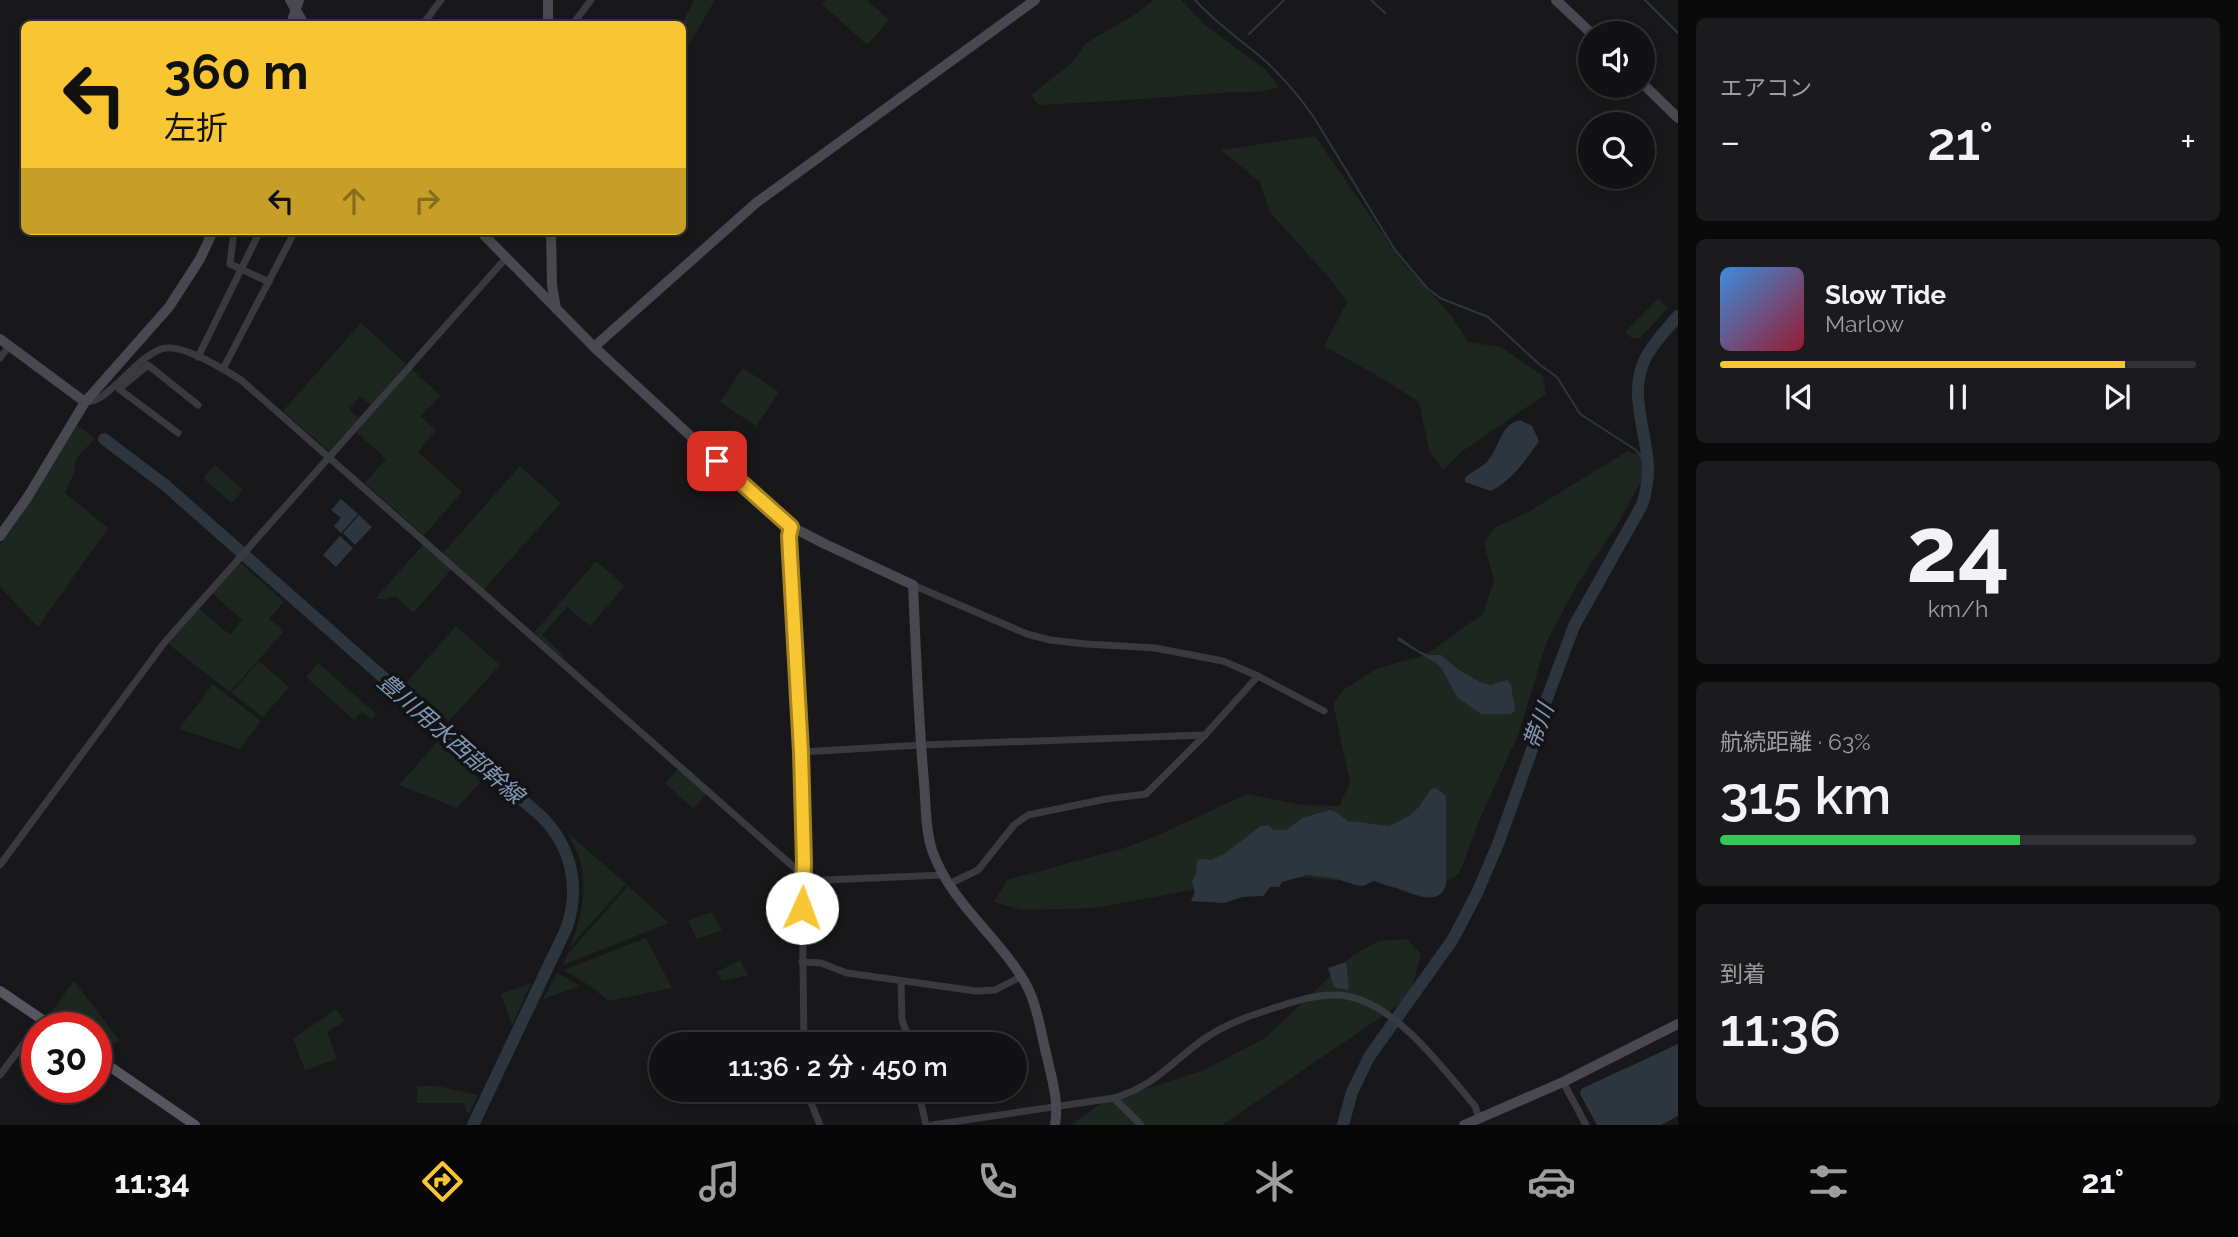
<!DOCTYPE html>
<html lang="ja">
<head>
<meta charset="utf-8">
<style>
  :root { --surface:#121214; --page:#1b1b1d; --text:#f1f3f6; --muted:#9c9ea0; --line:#313234; --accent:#f8c632 }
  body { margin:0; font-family:Raleway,"Noto Sans JP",sans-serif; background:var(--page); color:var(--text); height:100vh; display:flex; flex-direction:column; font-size:26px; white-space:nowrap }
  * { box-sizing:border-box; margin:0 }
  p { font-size:23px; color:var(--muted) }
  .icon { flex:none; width:38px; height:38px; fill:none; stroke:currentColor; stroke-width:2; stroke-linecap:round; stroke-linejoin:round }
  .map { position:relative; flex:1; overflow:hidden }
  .side { display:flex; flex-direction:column; gap:18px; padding:18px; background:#0a0a0b; width:560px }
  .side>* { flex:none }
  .guide { position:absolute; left:21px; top:21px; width:665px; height:214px; border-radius:10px; box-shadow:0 4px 10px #0003,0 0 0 2px var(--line); background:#f8c632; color:#111; overflow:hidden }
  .controls { position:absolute; left:1578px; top:21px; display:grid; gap:14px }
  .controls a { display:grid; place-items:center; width:77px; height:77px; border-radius:50%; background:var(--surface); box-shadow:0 4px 10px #0003,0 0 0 2px var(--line); font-size:35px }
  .speed { position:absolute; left:21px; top:1012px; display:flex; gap:14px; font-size:35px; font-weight:700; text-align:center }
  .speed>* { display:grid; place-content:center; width:91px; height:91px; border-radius:50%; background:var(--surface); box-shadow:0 4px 10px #0003,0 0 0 2px var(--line); line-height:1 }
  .speed .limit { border:10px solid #d22; background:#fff; color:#111 }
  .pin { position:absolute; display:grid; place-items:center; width:60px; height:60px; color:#fff; margin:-30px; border-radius:14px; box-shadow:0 4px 10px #0006 }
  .me { position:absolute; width:77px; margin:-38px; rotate:2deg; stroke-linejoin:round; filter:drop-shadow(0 0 5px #0008) }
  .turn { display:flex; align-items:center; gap:24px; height:147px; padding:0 28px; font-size:32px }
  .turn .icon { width:91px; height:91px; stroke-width:2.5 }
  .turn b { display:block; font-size:49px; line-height:60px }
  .lanes { display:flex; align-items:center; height:66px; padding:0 28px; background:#0003; justify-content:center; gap:35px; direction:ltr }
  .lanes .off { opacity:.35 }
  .big { font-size:52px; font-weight:600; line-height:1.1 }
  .side .widget { flex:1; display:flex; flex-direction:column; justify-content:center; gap:10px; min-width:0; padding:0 24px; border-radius:10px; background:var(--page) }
  .side .dial { align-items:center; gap:0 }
  .dial b { font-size:91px; line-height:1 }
  .song { display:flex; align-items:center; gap:21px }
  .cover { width:84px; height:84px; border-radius:10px; background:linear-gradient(135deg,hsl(210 70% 55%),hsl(350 70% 35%)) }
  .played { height:7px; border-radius:4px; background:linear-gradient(90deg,var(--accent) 85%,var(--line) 85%) }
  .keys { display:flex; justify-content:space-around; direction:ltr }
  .heat { display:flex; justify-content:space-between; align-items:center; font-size:38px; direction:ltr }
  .charge { height:10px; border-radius:5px; background:linear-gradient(90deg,#34c759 63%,var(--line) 0) }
  .trip { position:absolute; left:649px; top:1032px; width:378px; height:70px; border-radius:35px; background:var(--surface); box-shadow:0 4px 10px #0003,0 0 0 2px var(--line); font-weight:600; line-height:70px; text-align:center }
  .menu { display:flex; height:112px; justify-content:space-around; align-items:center; background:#070708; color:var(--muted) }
  .menu .icon { width:49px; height:49px }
  .menu .current { color:var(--accent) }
  .menu b { font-size:32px; color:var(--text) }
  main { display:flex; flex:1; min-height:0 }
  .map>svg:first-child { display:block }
  .green { fill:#1e2620 }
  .water { fill:#2d363f }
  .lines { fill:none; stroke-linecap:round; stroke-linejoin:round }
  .stream { stroke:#2d363f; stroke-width:2 }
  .river { stroke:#2d363f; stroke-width:12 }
  .street { stroke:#393940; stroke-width:7 }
  .secondary { stroke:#474850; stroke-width:10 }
  .primary { stroke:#55565f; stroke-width:10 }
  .route-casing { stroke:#a18120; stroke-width:18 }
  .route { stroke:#f8c632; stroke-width:12 }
  .labels { text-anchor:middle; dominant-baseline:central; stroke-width:7; stroke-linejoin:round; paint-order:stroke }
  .water-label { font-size:23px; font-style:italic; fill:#8098b6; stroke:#131315 }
</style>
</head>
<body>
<main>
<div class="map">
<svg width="1678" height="1125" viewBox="0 0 1678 1125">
  <rect width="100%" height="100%" fill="#18181a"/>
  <!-- green -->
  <g class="green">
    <path d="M 694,0 L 715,0 L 683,55 L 682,24 Z"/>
    <path d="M 825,0 L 867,0 L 889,20 L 867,45 L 822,4 Z"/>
    <path d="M 1154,0 L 1181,0 L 1206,26 L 1265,69 L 1279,87 C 1260,94 1240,91 1220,93 C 1160,98 1099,102 1038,105 L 1031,95 L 1071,64 L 1086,43 L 1134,15 Z"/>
    <path d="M 1315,136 L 1402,262 L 1450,314 L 1468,342 L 1501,347 L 1543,376 L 1546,394 L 1461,452 L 1443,470 L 1429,450 L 1419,402 L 1378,376 L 1324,346 L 1347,302 L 1331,280 L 1269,211 L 1260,182 L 1221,150 Z"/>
    <path d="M 1658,299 L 1668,308 L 1640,338 L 1632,338 L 1625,332 Z"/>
    <path d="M 361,323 L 406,364 L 371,405 L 360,396 L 349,409 L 359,418 L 329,451 L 283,411 Z"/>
    <path d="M 410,368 L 441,396 L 420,416 L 436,430 L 418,452 L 462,492 L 424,535 L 365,483 L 386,459 L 355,431 Z"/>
    <path d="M 743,368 L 779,392 L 756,426 L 720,402 Z"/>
    <path d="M 77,425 L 95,438 L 77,458 L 74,466 L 76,468 L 58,508 L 65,493 L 108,528 L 38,627 L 0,587 L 0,544 L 16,523 Z"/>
    <path d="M 1628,451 L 1643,457 L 1644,476 L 1617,525 L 1577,585 L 1547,641 L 1518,735 L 1481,816 L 1459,874 L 1443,883 L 1389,877 L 1332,880 L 1287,876 L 1234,882 L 1095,908 L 1022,910 L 994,902 L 1007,880 L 1121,849 L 1152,838 L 1247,794 L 1302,805 L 1339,806 L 1350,783 L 1333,703 L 1343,690 L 1376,669 L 1425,655 L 1483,614 L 1494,581 L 1484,543 L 1494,528 L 1528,512 Z"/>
    <path d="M 215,465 L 243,490 L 232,503 L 203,478 Z"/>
    <path d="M 520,466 L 561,503 L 484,589 L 443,553 Z"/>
    <path d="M 424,544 L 452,569 L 413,613 L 395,596 L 385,599 L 375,599 Z"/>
    <path d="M 596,561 L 625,586 L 590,626 L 567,607 L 542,635 L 564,656 L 563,658 L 534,633 Z"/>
    <path d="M 239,562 L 284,601 L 269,619 L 284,631 L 230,692 L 167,643 L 198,608 L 230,635 L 242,620 L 212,593 Z"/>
    <path d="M 456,626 L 500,665 L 449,721 L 406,683 Z"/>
    <path d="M 259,661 L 289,687 L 263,717 L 231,693 Z"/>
    <path d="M 318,663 L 376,714 L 371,719 L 362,711 L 354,720 L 306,677 Z"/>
    <path d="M 213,684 L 261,721 L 240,749 L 179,729 Z"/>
    <path d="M 437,742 L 481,781 L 457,808 L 399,785 Z"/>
    <path d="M 679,768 L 707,793 L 693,809 L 665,783 Z"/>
    <path d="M 568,833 L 626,884 L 569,948 C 582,919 589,885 578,854 C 575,847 571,840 568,833 Z"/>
    <path d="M 628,886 L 669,923 L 563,965 L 567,955 Z"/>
    <path d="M 711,912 L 722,930 L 697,939 L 688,921 Z"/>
    <path d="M 646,938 L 672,988 L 609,1001 L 587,984 L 564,970 Z"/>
    <path d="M 1407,939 L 1421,954 L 1409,998 L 1222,1125 L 1071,1125 L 1100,1104 L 1204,1070 L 1265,1038 L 1353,955 L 1379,941 Z"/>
    <path d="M 740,960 L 748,975 L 722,981 L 717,972 Z"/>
    <path d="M 557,973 L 580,986 L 543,999 Z"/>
    <path d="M 74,981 L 119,1040 L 105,1051 L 116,1065 L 96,1052 L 96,1027 L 61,1027 L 47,1018 Z"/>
    <path d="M 531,983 L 512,1025 L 501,994 Z"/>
    <path d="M 336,1009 L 345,1021 L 327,1032 L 337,1059 L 305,1070 L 293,1039 Z"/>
    <path d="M 417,1086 L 437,1086 L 478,1095 L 469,1113 L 466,1112 L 464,1103 L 417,1103 Z"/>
  </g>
  <!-- water -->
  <g class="water">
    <path d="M 1520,420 L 1532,426 L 1539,441 C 1526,460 1512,480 1491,491 L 1465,482 L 1465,478 C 1472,470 1484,468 1490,458 C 1500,444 1502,424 1520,420 Z"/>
    <path d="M 341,499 L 358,514 L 341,533 L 334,526 L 341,518 L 331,510 Z"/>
    <path d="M 359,515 L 372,527 L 355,545 L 343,533 Z"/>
    <path d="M 340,536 L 353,548 L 336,567 L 323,555 Z"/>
    <path d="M 1399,637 L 1419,651 L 1429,655 L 1441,655 L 1459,670 L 1480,682 L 1491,685 L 1507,680 L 1511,685 L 1515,711 L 1510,714 L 1482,714 L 1478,712 L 1457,697 L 1442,669 L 1436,663 L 1397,640 Z"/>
    <path d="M 1436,788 L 1446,796 L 1446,885 C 1439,908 1412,893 1396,888 C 1389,886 1382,884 1374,881 L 1363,886 L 1356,885 L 1333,878 L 1307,875 L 1282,882 L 1279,887 L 1270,887 L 1263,896 L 1242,897 L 1224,903 L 1191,901 L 1195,892 L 1192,882 L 1196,874 L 1197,861 L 1200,859 L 1211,860 L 1224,854 L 1261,826 L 1269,825 L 1273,830 L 1286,830 L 1302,818 L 1330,810 L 1336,812 L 1348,821 L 1389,826 L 1409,816 L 1419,807 L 1431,789 Z"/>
    <path d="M 1346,962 L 1349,990 L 1334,987 L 1328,968 Z"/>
    <path d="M 1678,1044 L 1678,1116 L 1661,1125 L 1597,1125 L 1580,1094 L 1581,1089 Z"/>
  </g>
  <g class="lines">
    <!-- stream -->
    <g class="stream">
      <path d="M 1195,0 C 1215,22 1239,39 1262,58 C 1281,75 1298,95 1313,116 L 1395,250 L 1427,288 L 1440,298 L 1488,317 L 1540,365 L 1557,377 L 1580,414 L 1636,450 L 1648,466"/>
      <path d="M 1371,0 L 1385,13"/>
      <path d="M 1645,0 L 1678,33"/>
      <path d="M 1249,34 L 1284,0"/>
    </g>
    <!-- river -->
    <g class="river">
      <path d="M 104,439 L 165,485 L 543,818 C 572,849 580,887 567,927 L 473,1125"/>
      <path d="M 1343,1125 L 1352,1092 L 1369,1057 L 1453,939 L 1477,893 L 1498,844 L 1539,730 L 1543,709 L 1574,626 L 1642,505 C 1646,493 1648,480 1648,467 C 1647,432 1628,394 1645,359 C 1653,343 1666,330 1678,316"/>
    </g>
    <!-- street -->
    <g class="street">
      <path d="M 423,24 L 441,0"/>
      <path d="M 573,24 L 591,0"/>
      <path d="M 234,231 L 230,264 L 269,282"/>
      <path d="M 198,357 L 260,231"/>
      <path d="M 0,358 L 9,346"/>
      <path d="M 223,369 L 295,231"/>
      <path d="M 85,402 C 100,401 107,392 118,383 C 130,372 145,355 161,349 C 181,342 223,369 241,380 L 796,869 L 802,881"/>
      <path d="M 178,433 L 119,389 L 148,365 L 198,405"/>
      <path d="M 791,527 L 789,536 L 801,752 L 805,863 L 802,881 L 804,1045"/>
      <path d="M 913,585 L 1027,634 L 1050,640 L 1086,644 L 1155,648 L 1223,661 L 1258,676 L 1324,711"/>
      <path d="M 801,752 L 921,745 L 1205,735"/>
      <path d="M 0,865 L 164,643 L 506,258"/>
      <path d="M 802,881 L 943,875"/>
      <path d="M 949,884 L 978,870 L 1014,825 L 1028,815 L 1106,799 L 1146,794 L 1205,735 L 1258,676"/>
      <path d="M 802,962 L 821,963 L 847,973 L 976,991 L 995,990 L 1022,976"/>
      <path d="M 901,981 L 902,1020 L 911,1045"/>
      <path d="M 0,1075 L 42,1019"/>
      <path d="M 1563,1082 L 1586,1125"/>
      <path d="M 806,1090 L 820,1125"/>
      <path d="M 918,1090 L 926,1125"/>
      <path d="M 1114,1098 L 1141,1125"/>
      <path d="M 932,1125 L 1114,1098 C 1159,1084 1171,1061 1207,1037 C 1229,1022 1255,1014 1280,1006 C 1299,1000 1318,994 1338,995 C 1393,998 1442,1068 1475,1106 L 1479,1118"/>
    </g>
    <!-- secondary -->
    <g class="secondary">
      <path d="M 290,0 L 304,24"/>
      <path d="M 548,0 L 548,24"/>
      <path d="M 1556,0 L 1591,33"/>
      <path d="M 291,24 L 299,0"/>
      <path d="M 1643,84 L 1678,118"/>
      <path d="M 480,231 L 594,347 L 786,524 L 825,544 L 913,585 C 916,650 918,716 924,782 C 926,804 925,829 932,850 C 949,900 994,933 1021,976 C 1037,999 1040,1030 1047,1057 C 1052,1079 1059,1102 1055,1125"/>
      <path d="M 551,231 L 552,285 L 556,309"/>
      <path d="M 0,339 L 85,402"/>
      <path d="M 594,347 L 756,203 L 1035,0"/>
      <path d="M 0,536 L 27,498 L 85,402 L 169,307 L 200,259 L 213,231"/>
      <path d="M 1464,1125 L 1563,1082 L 1678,1024"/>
    </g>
    <!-- primary -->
    <g class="primary">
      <path d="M 0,991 L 53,1027"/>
      <path d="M 96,1057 L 195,1125"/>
    </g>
  </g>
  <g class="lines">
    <!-- route casing -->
    <g class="route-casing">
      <path id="route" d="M 717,461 L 791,527 L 789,536 L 801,752 L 804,863 L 802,908"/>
    </g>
    <!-- route -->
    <use href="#route" class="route"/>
  </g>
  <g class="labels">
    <!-- water labels -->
    <g class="water-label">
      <text transform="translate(1538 726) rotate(-70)">帯川</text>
      <text transform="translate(451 738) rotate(41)">豊川用水西部幹線</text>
    </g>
  </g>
</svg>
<div class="controls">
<a><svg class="icon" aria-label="sound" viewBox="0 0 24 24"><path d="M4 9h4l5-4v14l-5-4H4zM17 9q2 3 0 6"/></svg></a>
<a><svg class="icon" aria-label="search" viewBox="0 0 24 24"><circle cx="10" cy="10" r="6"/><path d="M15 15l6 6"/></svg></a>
</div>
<div class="speed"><div class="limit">30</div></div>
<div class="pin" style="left:717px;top:461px;background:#d93025"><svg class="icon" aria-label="arrive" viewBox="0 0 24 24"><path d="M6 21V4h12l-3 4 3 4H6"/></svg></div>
<svg class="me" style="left:802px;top:908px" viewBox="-20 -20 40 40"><circle r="19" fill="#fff"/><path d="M0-13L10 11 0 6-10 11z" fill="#f8c632"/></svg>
<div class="trip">11:36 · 2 分 · 450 m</div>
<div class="guide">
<div class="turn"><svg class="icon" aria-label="left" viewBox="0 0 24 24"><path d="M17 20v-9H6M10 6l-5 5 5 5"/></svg><div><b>360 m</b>左折</div></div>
<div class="lanes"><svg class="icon" aria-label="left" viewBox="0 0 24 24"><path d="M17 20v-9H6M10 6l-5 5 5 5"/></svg><svg class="icon off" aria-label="ahead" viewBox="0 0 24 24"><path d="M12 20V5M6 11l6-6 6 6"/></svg><svg class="icon off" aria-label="right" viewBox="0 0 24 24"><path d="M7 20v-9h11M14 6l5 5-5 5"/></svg></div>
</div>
</div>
<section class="side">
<div class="widget"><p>エアコン</p>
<div class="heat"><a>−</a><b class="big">21°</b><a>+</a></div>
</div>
<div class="widget">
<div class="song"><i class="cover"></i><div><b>Slow Tide</b><p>Marlow</p></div></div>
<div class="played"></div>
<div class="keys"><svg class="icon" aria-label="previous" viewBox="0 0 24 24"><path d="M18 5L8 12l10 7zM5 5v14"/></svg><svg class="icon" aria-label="pause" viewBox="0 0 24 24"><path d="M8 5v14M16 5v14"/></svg><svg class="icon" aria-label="next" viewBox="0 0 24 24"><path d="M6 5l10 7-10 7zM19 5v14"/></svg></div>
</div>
<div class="widget dial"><b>24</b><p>km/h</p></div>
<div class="widget"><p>航続距離 · 63%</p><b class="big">315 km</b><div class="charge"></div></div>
<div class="widget"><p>到着</p><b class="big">11:36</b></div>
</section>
</main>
<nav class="menu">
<b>11:34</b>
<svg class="icon current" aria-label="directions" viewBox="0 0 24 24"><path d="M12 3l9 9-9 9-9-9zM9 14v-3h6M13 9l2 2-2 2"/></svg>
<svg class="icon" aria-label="music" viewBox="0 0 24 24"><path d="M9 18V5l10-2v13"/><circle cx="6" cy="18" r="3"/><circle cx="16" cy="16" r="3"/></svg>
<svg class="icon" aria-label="phone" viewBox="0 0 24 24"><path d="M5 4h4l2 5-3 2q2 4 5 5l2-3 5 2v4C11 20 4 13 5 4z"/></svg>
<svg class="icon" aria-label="climate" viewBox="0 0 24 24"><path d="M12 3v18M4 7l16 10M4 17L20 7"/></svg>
<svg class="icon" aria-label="car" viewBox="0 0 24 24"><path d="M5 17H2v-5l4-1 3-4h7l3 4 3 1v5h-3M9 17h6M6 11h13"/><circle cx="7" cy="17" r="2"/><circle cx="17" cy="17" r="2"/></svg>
<svg class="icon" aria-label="filters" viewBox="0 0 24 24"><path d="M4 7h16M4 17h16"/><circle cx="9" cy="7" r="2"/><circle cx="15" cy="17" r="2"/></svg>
<b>21°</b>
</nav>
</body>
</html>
